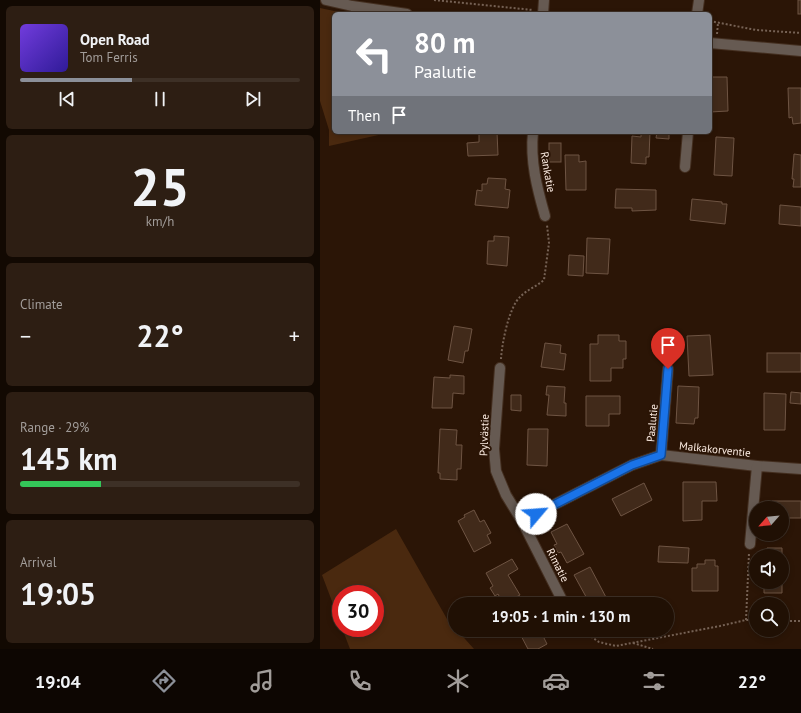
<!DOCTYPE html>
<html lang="en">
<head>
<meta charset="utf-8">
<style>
  :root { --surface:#201004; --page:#2d1e13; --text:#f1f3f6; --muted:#a29d9a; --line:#3d3026; --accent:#8c9099 }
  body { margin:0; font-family:"PT Sans",sans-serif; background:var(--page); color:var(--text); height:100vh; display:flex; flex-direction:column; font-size:15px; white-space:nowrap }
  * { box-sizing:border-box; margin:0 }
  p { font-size:13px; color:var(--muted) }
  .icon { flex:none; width:22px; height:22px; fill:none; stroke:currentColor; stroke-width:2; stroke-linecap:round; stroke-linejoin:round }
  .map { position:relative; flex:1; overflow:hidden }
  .drawer { display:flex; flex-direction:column; gap:6px; padding:6px; background:#120902; width:320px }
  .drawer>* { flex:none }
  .guide { position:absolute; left:12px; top:12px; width:380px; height:122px; border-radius:6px; box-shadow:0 2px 6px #0003,0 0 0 1px var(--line); background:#8c9099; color:#fff; overflow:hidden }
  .needle { width:26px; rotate:243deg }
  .buttons { position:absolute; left:429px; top:501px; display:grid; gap:8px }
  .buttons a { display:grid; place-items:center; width:40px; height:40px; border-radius:50%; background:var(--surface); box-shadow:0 2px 6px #0003,0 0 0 1px var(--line); font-size:20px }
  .speed { position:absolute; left:12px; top:585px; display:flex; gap:8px; font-size:20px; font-weight:700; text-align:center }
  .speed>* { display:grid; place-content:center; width:52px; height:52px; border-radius:50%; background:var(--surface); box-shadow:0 2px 6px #0003,0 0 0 1px var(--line); line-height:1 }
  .speed .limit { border:6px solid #d22; background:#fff; color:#111 }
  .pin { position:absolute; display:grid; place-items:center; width:34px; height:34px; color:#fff; margin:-41px -17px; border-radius:50% 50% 50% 0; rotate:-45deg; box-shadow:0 0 4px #0007 }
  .pin .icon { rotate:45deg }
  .me { position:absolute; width:44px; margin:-22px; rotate:63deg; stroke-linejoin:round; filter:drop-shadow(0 0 3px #0008) }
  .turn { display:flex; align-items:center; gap:14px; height:84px; padding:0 16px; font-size:18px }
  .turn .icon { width:52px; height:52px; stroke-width:2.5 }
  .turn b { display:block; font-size:28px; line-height:34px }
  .then { display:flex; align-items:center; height:38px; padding:0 16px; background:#0003; gap:8px; font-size:15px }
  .big { font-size:30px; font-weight:700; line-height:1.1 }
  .drawer .tile { flex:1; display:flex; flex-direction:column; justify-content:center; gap:6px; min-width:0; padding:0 14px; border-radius:6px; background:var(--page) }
  .drawer .dial { align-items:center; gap:0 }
  .dial b { font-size:52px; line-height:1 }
  .song { display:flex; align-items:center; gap:12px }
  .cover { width:48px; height:48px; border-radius:6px; background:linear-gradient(135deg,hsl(260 70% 55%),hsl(250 70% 35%)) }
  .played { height:4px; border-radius:2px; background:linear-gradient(90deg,var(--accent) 40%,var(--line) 40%) }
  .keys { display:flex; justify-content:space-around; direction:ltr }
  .heat { display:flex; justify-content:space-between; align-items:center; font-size:22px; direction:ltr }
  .charge { height:6px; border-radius:3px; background:linear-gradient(90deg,#34c759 29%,var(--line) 0) }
  .trip { position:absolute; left:128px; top:597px; width:226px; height:40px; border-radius:20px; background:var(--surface); box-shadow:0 2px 6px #0003,0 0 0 1px var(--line); font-weight:700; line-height:40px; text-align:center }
  .tab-bar { display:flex; height:64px; justify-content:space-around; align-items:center; background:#0d0602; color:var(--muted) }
  .tab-bar .icon { width:28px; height:28px }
  .tab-bar .selected { color:var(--accent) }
  .tab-bar b { font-size:18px; color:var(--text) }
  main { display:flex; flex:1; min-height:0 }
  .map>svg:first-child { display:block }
  .green { fill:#4a290f }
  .building { fill:#412a1a; stroke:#6e5443 }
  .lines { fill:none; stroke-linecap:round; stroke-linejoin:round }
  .minor-casing { stroke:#442f20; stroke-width:12 }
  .tertiary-casing { stroke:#442f20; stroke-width:12 }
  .path { stroke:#766255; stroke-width:2; stroke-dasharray:2 2; stroke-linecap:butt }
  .minor { stroke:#665a52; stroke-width:10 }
  .tertiary { stroke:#665a52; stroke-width:10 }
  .route-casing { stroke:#114b97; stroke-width:10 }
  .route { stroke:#1a73e8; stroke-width:7 }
  .labels { text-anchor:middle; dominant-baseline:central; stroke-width:4; stroke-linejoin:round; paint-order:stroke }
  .street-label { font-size:11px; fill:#fcece2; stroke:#2b1506 }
</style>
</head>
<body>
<main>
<section class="drawer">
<div class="tile">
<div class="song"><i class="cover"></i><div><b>Open Road</b><p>Tom Ferris</p></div></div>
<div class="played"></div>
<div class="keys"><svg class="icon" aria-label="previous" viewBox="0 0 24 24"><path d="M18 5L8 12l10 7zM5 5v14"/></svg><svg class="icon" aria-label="pause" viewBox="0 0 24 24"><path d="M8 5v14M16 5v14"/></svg><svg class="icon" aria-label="next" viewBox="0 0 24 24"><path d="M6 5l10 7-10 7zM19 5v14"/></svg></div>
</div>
<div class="tile dial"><b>25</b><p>km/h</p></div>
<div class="tile"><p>Climate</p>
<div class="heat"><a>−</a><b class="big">22°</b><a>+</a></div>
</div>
<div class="tile"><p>Range · 29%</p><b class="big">145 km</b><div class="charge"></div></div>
<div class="tile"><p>Arrival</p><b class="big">19:05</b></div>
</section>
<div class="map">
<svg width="481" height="649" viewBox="0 0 481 649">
  <rect width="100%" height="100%" fill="#2b1506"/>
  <!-- green -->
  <g class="green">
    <path d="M 0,8 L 28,14 L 14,14 L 14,132 L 72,132 L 9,146 L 9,130 L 0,101 Z"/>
    <path d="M 76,529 L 127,619 L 135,628 L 135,630 L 137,630 L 154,649 L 30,649 L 22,628 L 55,628 L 55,594 L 21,594 L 21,625 L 2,575 Z"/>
  </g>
  <!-- building -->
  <g class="building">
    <rect x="478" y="0" width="3" height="14"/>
    <path d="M 390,77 L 407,77 L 408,111 L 390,112 Z"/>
    <path d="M 468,88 L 481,88 L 481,123 L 473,124 L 472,117 L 469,118 Z"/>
    <path d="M 159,132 L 177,132 L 178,155 L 148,156 L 147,143 L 159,142 Z"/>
    <path d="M 321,132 L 330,132 L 329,157 L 326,157 L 326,164 L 311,163 L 312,136 L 321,137 Z"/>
    <path d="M 337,132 L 349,132 L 349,139 L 336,138 Z"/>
    <path d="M 396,137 L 414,138 L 412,176 L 394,175 Z"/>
    <rect x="229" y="143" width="12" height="19"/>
    <path d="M 474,154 L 481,155 L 481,187 L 473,187 L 474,179 L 472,179 Z"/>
    <path d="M 245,155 L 259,155 L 259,162 L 266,161 L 266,190 L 246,190 Z"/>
    <path d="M 168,178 L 186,179 L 185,189 L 190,190 L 188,208 L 155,205 L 157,190 L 162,191 L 162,184 L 167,184 Z"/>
    <path d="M 296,189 L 336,190 L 336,210 L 312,211 L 312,208 L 295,208 Z"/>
    <path d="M 372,199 L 402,202 L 402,204 L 407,204 L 405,224 L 370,220 Z"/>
    <path d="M 460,205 L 481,207 L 481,226 L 459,224 Z"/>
    <path d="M 174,236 L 189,237 L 187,266 L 167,264 L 168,241 L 174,241 Z"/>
    <path d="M 267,238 L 290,239 L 288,274 L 266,273 Z"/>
    <path d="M 249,255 L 264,256 L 263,276 L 248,275 Z"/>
    <path d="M 134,326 L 152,329 L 148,351 L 145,351 L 143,363 L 128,360 Z"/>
    <path d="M 278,335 L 299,335 L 299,341 L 306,341 L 306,359 L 303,359 L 303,368 L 291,368 L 291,381 L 270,381 L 270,344 L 278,344 Z"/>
    <path d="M 390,335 L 393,375 L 369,376 L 367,336 Z"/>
    <path d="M 225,343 L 241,345 L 240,353 L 246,354 L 244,370 L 221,367 Z"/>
    <rect x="447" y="353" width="34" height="19"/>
    <path d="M 130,375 L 144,376 L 144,394 L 133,393 L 132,408 L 112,408 L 114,377 L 130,378 Z"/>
    <path d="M 227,386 L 245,387 L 244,403 L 246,403 L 246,416 L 227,415 L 229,395 L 226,395 Z"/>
    <path d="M 358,386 L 379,387 L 378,418 L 375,418 L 374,424 L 356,423 Z"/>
    <path d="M 471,392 L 481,393 L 481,404 L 470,403 Z"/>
    <path d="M 444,393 L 466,394 L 465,430 L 444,430 Z"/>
    <path d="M 191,395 L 201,395 L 201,411 L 191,410 Z"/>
    <path d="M 266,396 L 300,396 L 300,414 L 289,414 L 289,426 L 266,426 Z"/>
    <path d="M 120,429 L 137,430 L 136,445 L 142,445 L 141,469 L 137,469 L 137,480 L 120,479 L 120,473 L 118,473 Z"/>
    <path d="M 208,429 L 228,429 L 227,466 L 207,465 Z"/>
    <path d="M 363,482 L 396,482 L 397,501 L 382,501 L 382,520 L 363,521 Z"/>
    <path d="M 324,483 L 332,500 L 301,516 L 292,499 Z"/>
    <path d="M 452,501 L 481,501 L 481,518 L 462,518 L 462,508 L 452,508 Z"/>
    <path d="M 154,510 L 160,522 L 164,520 L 171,533 L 167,535 L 171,543 L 154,552 L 138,521 L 145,517 L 144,515 Z"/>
    <path d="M 247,524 L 264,554 L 247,563 L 241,552 L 238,553 L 234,545 L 237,544 L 231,532 Z"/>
    <path d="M 339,546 L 369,548 L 368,563 L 338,562 Z"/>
    <path d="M 447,548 L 462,548 L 462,593 L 444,593 L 444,582 L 462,582 L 462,556 L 446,556 Z"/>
    <path d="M 192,559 L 198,569 L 188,575 L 200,595 L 183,604 L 178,594 L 175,596 L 170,588 L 173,586 L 166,573 Z"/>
    <path d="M 385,560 L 395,560 L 395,566 L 398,566 L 398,591 L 372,591 L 372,568 L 377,568 L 377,564 L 385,564 Z"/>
    <path d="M 270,567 L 288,601 L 283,604 L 270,604 L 254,575 Z"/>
    <path d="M 198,630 L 220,630 L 227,644 L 218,649 L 208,649 Z"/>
  </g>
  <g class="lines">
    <!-- minor casing -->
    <g class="minor-casing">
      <g id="minor">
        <path d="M 223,14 L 224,0"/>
        <path d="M 377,14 L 379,0"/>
        <path d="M 213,132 C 210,161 217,188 225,216"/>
        <path d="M 365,167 L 368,132"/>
        <path d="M 180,368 L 174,449 L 176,471 L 186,495 L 202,521 L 241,598"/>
        <path d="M 341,455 L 348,369"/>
        <path d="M 202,521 L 312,465 L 341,455 L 437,466 L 481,469"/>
        <path d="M 430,544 L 437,466"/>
      </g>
    </g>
    <!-- tertiary casing -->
    <g class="tertiary-casing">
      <g id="tertiary">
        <path d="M 6,0 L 32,6 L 87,14"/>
        <path d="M 390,43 L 481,51"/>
      </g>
    </g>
    <!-- path -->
    <g class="path">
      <path d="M 114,0 L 213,10"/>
      <path d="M 233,12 L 248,14"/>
      <path d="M 390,21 L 436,30 L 481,33"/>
      <path d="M 397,34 L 398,23"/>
      <path d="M 181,359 C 182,343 189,306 201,296 C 207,290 217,286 224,280 L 229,243 L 227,225"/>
      <path d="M 426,620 L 429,553"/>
      <path d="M 462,621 L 481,621"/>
      <path d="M 261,630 L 279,642 L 296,646 L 400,626 L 426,620 L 436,620"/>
      <path d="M 313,643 L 333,649"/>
    </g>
    <!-- minor -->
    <use href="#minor" class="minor"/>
    <!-- tertiary -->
    <use href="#tertiary" class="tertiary"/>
  </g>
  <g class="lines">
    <!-- route casing -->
    <g class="route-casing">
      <path id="route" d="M 216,514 L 312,465 L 341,455 L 348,369"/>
    </g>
    <!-- route -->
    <use href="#route" class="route"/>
  </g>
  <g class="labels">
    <!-- street labels -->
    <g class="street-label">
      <text transform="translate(228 172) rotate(80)">Rankatie</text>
      <text transform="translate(332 423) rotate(-85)">Paalutie</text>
      <text transform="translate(164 435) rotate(-88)">Pylvästie</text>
      <text transform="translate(395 449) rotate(6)">Malkakorventie</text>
      <text transform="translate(238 565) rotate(63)">Rimatie</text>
    </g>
  </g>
</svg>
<div class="buttons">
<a><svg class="needle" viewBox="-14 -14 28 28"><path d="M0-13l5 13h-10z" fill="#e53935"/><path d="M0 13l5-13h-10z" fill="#a29d9a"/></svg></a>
<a><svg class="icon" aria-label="sound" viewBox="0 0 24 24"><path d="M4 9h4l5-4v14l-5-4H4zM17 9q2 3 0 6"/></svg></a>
<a><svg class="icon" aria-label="search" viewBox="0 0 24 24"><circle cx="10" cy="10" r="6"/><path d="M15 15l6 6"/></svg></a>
</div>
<div class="speed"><div class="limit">30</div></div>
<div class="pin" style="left:348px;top:369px;background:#d93025"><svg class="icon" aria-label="arrive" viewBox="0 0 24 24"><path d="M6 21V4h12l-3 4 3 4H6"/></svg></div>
<svg class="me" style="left:216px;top:514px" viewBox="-20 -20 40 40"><circle r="19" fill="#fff"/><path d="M0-13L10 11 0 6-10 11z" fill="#1a73e8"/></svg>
<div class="trip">19:05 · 1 min · 130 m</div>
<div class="guide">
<div class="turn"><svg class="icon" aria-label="left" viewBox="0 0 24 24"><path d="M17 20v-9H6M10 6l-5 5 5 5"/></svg><div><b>80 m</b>Paalutie</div></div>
<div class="then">Then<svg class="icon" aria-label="arrive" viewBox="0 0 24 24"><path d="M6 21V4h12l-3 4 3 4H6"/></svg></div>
</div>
</div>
</main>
<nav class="tab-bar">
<b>19:04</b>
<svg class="icon selected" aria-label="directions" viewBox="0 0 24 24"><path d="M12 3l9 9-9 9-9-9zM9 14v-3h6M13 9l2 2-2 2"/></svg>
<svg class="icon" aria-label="music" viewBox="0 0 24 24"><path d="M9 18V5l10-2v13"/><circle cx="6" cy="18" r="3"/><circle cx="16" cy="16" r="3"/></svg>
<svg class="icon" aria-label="phone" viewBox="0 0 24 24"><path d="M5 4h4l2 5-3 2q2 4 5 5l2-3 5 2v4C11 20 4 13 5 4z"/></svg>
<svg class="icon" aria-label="climate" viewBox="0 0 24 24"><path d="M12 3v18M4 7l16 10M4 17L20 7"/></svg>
<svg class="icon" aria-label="car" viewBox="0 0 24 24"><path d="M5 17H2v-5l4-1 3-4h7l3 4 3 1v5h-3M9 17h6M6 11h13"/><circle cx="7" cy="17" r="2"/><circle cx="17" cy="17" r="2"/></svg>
<svg class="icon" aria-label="filters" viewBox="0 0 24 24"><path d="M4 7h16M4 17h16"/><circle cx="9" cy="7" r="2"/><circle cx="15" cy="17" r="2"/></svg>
<b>22°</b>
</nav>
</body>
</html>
